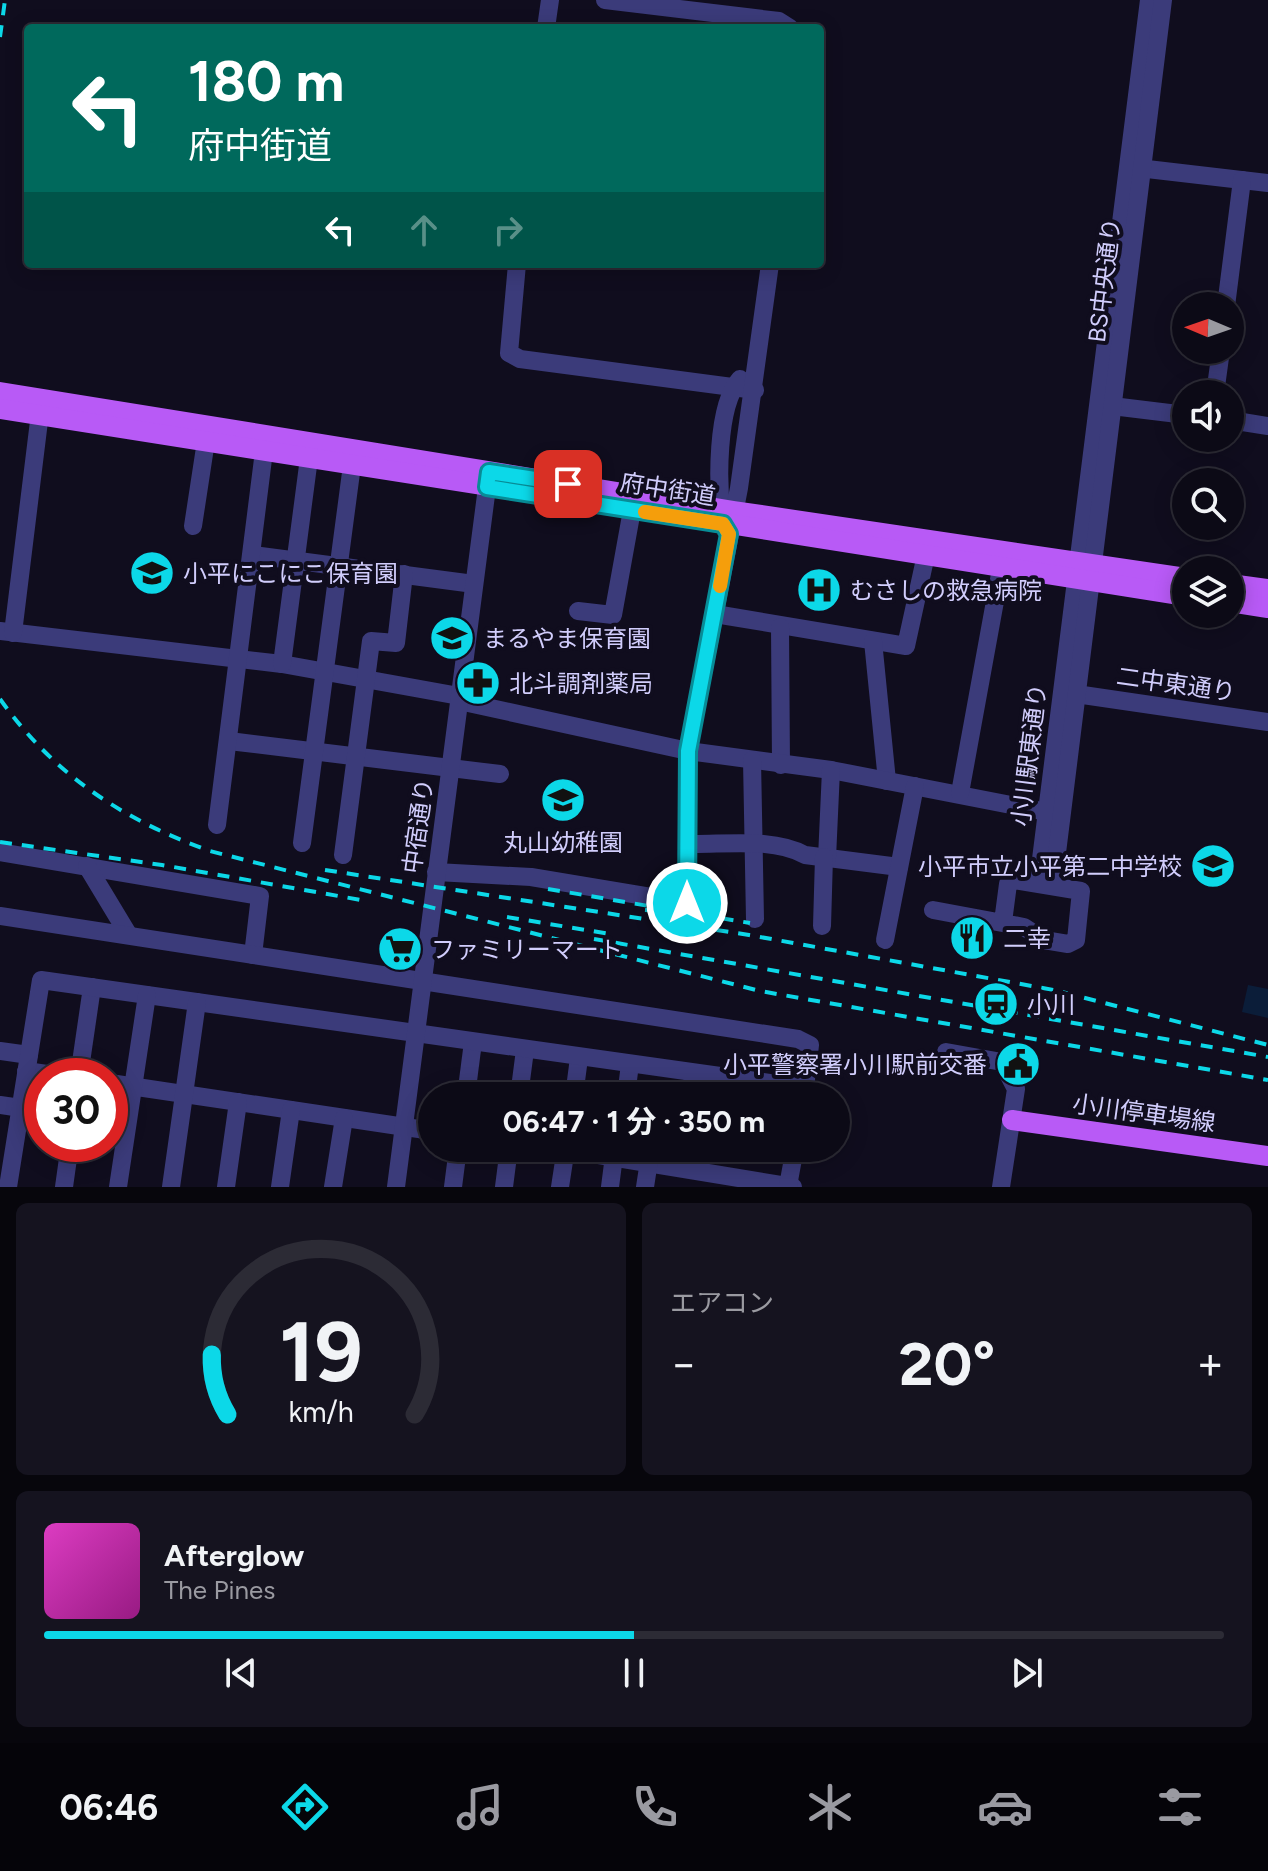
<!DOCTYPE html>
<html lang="ja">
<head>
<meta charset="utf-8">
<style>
  :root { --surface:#0c0a16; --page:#15131f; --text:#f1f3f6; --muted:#9a9aa1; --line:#2c2b35; --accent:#0cd8e8 }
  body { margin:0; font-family:Figtree,"Noto Sans JP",sans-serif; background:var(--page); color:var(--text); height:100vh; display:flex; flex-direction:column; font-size:30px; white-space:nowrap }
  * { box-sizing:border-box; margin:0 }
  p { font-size:26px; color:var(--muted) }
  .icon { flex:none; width:44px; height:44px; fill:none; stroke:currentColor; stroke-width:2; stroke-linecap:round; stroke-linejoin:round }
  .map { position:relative; height:1187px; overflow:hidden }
  .drawer { display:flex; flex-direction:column; gap:16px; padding:16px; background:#07060c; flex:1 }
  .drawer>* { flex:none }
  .top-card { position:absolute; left:24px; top:24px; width:800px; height:244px; border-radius:8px; box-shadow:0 4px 20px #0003,0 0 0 2px var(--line); background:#00695c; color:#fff; overflow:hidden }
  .needle { width:52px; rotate:272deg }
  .buttons { position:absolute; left:1172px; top:292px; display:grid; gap:16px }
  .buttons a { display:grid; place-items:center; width:72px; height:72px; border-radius:50%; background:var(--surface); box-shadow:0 4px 20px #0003,0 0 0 2px var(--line); font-size:40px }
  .speed { position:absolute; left:24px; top:1058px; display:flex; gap:16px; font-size:40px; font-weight:700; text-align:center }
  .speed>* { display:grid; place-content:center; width:104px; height:104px; border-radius:50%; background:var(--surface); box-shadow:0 4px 20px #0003,0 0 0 2px var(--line); line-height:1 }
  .speed .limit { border:12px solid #d22; background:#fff; color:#111 }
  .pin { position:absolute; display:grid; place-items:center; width:68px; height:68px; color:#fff; margin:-34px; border-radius:16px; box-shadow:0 4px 12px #0006 }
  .me { position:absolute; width:88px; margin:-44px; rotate:0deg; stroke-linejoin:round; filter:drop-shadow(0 0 6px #0008) }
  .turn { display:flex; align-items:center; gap:28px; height:168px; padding:0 32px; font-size:36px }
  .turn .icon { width:104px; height:104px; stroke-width:2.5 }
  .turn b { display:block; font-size:56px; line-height:68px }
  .lanes { display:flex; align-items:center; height:76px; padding:0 32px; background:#0003; justify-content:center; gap:40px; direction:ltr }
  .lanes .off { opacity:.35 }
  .big { font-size:60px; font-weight:700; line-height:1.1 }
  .drawer .card { flex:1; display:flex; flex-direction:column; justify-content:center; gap:12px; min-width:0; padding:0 28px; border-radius:12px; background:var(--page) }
  .drawer .dial { align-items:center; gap:0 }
  .dial svg { height:208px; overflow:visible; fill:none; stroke:var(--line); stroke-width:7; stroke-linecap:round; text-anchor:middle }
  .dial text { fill:var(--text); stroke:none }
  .song { display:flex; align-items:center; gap:24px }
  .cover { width:96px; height:96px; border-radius:12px; background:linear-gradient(135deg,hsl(310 70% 55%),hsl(310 70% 35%)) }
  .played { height:8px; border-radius:4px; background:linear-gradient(90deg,var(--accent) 50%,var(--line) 50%) }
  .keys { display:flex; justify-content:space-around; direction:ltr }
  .heat { display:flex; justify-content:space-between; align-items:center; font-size:44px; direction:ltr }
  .drawer .tiles { flex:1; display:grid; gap:16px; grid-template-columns:1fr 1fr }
  .card:last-child { grid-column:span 2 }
  .trip { position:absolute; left:418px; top:1082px; width:432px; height:80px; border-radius:40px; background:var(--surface); box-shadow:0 4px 20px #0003,0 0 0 2px var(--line); font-weight:700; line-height:80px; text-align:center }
  .dock { display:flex; height:128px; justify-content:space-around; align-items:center; background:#050409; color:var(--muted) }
  .dock .icon { width:56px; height:56px }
  .dock .on { color:var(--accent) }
  .dock b { font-size:36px; color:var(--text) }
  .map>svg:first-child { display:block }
  .water { fill:#0b1d39 }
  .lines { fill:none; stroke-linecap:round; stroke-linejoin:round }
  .minor { stroke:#3b3b7a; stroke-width:18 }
  .major { stroke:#b85af6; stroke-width:20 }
  .rail { stroke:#0cd8e8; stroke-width:4; stroke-dasharray:12 10; stroke-linecap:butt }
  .route-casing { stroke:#088c97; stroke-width:20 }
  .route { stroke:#0cd8e8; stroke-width:14 }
  .slow { stroke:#f59e0b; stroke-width:14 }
  .labels { text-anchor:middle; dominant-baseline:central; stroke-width:8; stroke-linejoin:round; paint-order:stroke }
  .street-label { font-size:24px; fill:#d1cdfc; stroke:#100d1e }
  .poi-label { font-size:24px; fill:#d1cdfc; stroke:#100d1e; text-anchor:start }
</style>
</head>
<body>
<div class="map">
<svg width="1268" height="1187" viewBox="0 0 1268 1187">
  <rect width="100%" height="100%" fill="#100d1e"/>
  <!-- water -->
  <path class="water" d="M 1248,985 L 1268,989 L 1268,1018 L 1242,1012 Z"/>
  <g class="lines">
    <!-- minor -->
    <g class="minor">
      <path d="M 605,0 L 779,21 L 790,28"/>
      <path d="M 546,28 L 550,0"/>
      <path d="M 1130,167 L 1268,183"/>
      <path d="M 517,264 L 509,353 L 520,359 L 755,390"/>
      <path d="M 1226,306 L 1242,180"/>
      <path d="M 1215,394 L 1221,350"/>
      <path d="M 1112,406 L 1186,415"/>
      <path d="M 1230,420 L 1268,426"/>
      <path d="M 723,521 C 717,486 716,406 740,379"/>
      <path d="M 193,526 L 206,441"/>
      <path d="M 253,555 L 474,584"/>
      <path d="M 578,611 L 613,615 L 632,510"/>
      <path d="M 715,614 L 906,646 L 929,541"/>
      <path d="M 780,627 L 781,765"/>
      <path d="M 0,631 L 282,664 L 459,696"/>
      <path d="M 13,633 L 40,413"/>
      <path d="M 873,641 L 887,781"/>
      <path d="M 282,664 L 309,458"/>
      <path d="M 1076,694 L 1268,722"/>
      <path d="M 459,701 L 688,751 L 831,770 L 1057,814"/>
      <path d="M 229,741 L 500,774"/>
      <path d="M 752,760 L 755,919"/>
      <path d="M 960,793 L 1004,552"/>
      <path d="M 217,825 L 264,451"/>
      <path d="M 302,843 L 352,465"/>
      <path d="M 687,844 C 723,845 773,837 805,855 L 899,867"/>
      <path d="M 0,852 L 260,896 L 253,955"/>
      <path d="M 343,855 L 371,641 L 396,643 L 404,574"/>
      <path d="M 827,858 L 831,770"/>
      <path d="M 87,866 L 128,934"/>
      <path d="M 436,872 L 531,877 L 687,903 L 688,751 L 739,488 L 770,264"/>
      <path d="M 1038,883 L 1149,0"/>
      <path d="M 1053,885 L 1163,0"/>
      <path d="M 933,910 L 1024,927 L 1044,940 L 1068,944 L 1076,940 L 1081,891 L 1013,880 L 1008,884 L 1003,922"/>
      <path d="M 0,916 L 798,1039 L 810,1045 L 805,1088"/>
      <path d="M 822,926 L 824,857"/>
      <path d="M 885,940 L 915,786"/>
      <path d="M 0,1051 L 29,1055"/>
      <path d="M 946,1052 L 1002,1062 L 1016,1089 L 1001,1187"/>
      <path d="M 26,1071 L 61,1076"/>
      <path d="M 79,1076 L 92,987"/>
      <path d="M 110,1083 L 432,1131"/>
      <path d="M 466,1096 L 473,1042"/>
      <path d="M 519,1096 L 525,1050"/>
      <path d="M 574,1096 L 579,1058"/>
      <path d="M 626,1096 L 630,1064"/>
      <path d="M 690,1096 L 694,1073"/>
      <path d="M 0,1105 L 21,1108"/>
      <path d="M 556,1148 L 793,1187"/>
      <path d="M 788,1186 L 795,1148"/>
      <path d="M 8,1187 L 41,980 L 805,1088 L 804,1096"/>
      <path d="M 64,1187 L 70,1144"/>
      <path d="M 118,1187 L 147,995"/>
      <path d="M 171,1187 L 197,1002"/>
      <path d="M 226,1187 L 238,1102"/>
      <path d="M 280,1187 L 291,1110"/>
      <path d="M 333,1187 L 344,1118"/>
      <path d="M 396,1187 L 489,472"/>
      <path d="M 453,1187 L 458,1148"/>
      <path d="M 504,1187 L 509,1148"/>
      <path d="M 560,1187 L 566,1148"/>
      <path d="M 610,1187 L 614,1156"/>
      <path d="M 645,1187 L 649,1161"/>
    </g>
    <!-- major -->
    <g class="major">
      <path d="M 0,392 L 734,511 L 1186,578"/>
      <path d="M 0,409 L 1186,596"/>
      <path d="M 1230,584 L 1268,589"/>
      <path d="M 1230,602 L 1268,608"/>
      <path d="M 1012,1120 L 1268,1156"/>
    </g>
    <!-- rail -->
    <g class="rail">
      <path d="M 0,37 L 5,0"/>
      <path d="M 0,699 C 54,775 123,820 210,851 L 760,991 L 1268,1080"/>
      <path d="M 0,842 L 162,865 L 361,900"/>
      <path d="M 325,870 L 749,935 L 1054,990 L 1268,1045"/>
      <path d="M 548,889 L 750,923"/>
      <path d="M 645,910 L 689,913"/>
      <path d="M 507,917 L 610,934"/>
      <path d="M 594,939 L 1268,1057"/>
    </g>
  </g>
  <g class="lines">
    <!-- route casing -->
    <g class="route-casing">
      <path id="route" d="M 568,484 L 489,472 L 487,487 L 723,524 L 729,534 L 688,751 L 687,903"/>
    </g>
    <!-- route -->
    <use href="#route" class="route"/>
    <!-- slow -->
    <path class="slow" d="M 645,512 L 723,524 L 729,534 L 720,586"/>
  </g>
  <!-- icons -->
  <defs>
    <g id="school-disc" transform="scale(2.3)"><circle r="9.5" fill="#0cd8e8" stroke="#100d1e"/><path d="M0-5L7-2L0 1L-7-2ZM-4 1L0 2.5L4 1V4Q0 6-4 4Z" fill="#111"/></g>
    <g id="hospital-disc" transform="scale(2.3)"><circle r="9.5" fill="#0cd8e8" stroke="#100d1e"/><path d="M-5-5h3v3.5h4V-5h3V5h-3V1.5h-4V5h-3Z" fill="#111"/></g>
    <g id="pharmacy-disc" transform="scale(2.3)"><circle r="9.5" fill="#0cd8e8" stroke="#100d1e"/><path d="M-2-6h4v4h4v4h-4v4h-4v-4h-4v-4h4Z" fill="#111"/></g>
    <g id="restaurant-disc" transform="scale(2.3)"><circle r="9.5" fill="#0cd8e8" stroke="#100d1e"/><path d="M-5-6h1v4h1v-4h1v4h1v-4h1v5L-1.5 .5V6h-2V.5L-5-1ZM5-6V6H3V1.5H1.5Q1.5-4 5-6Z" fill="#111"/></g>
    <g id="supermarket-disc" transform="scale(2.3)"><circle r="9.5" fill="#0cd8e8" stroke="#100d1e"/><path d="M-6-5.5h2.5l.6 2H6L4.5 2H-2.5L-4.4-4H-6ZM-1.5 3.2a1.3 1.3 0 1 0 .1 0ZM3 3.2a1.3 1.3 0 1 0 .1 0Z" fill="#111"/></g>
    <g id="station-disc" transform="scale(2.3)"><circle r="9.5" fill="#0cd8e8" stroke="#100d1e"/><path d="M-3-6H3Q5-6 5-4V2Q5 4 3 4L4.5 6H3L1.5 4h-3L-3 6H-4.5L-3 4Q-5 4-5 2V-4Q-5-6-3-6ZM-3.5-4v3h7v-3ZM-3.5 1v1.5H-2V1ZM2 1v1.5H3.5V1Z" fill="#111"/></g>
    <g id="civic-disc" transform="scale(2.3)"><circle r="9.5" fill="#0cd8e8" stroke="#100d1e"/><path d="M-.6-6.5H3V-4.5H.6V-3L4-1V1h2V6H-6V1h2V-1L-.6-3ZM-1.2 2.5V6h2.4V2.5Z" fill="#111"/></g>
  </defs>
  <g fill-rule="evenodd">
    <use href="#school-disc" x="152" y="573"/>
    <use href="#hospital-disc" x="819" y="590"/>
    <use href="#school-disc" x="452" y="638"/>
    <use href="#pharmacy-disc" x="478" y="683"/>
    <use href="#school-disc" x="563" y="800"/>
    <use href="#school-disc" x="1213" y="866"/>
    <use href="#restaurant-disc" x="972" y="938"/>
    <use href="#supermarket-disc" x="400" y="949"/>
    <use href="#station-disc" x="996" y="1004"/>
    <use href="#civic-disc" x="1018" y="1064"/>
  </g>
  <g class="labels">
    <!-- street labels -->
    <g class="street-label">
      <text transform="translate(1104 280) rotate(-83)">BS中央通り</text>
      <text transform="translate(668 489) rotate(9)">府中街道</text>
      <text transform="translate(1176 684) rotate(8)">二中東通り</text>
      <text transform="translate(1029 755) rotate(-83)">小川駅東通り</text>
      <text transform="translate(418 826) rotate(-82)">中宿通り</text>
      <text transform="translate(1144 1113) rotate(8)">小川停車場線</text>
    </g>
    <!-- poi labels -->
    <g class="poi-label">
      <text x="183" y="573">小平にこにこ保育園</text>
      <text x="850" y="590">むさしの救急病院</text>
      <text x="483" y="638">まるやま保育園</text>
      <text x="509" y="683">北斗調剤薬局</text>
      <text x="563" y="842" text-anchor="middle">丸山幼稚園</text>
      <text x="1182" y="866" text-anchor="end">小平市立小平第二中学校</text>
      <text x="1003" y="938">二幸</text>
      <text x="431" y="949">ファミリーマート</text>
      <text x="1027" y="1004">小川</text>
      <text x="987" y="1064" text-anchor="end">小平警察署小川駅前交番</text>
    </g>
  </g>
</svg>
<div class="buttons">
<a><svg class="needle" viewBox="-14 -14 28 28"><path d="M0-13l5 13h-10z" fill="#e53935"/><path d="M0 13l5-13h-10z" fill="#9a9aa1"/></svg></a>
<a><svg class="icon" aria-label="sound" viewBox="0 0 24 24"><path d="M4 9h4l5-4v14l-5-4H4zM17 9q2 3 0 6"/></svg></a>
<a><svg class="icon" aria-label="search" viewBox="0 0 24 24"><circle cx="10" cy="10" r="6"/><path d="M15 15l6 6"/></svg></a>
<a><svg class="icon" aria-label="layers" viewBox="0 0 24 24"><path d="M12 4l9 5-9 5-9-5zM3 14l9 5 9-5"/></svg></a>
</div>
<div class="speed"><div class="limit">30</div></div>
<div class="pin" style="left:568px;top:484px;background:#d93025"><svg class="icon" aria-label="arrive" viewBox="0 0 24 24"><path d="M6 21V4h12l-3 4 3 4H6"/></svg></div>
<svg class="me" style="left:687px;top:903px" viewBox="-20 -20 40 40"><circle r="17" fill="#0cd8e8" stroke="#fff" stroke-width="3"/><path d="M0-11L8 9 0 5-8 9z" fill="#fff"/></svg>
<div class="trip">06:47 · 1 分 · 350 m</div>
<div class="top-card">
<div class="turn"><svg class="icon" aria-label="left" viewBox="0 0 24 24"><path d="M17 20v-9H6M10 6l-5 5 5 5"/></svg><div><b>180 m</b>府中街道</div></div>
<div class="lanes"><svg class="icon" aria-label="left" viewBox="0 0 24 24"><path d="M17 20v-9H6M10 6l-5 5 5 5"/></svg><svg class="icon off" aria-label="ahead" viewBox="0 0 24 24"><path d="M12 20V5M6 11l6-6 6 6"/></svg><svg class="icon off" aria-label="right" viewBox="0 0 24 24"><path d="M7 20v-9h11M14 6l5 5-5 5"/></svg></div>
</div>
</div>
<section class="drawer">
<div class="tiles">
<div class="card dial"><svg viewBox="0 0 100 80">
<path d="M14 69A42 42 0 1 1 86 69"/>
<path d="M14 69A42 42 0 0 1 8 46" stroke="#0cd8e8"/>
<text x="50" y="56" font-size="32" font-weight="700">19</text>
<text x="50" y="72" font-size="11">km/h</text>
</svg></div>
<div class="card"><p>エアコン</p>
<div class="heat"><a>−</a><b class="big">20°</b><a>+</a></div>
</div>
<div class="card">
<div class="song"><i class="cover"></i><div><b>Afterglow</b><p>The Pines</p></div></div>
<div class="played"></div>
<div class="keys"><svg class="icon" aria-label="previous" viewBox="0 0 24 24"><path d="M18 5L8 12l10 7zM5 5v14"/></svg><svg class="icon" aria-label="pause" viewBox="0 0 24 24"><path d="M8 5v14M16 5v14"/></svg><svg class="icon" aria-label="next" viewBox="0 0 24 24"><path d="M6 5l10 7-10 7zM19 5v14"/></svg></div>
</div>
</div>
</section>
<nav class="dock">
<b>06:46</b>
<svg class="icon on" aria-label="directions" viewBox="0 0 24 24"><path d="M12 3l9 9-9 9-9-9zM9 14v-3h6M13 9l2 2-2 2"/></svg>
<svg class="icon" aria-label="music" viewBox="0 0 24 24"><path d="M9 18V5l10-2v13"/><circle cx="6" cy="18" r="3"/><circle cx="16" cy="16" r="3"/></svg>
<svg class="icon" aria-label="phone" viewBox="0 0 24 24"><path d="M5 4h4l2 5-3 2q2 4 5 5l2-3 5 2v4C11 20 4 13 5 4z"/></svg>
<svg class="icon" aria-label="climate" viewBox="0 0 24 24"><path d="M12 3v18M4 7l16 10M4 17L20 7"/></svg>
<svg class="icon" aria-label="car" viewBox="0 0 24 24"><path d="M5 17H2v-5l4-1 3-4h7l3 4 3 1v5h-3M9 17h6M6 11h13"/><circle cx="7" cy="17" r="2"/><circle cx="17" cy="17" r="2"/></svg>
<svg class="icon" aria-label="filters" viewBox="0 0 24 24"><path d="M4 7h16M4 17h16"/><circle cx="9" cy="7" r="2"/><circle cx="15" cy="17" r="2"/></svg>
</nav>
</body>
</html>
